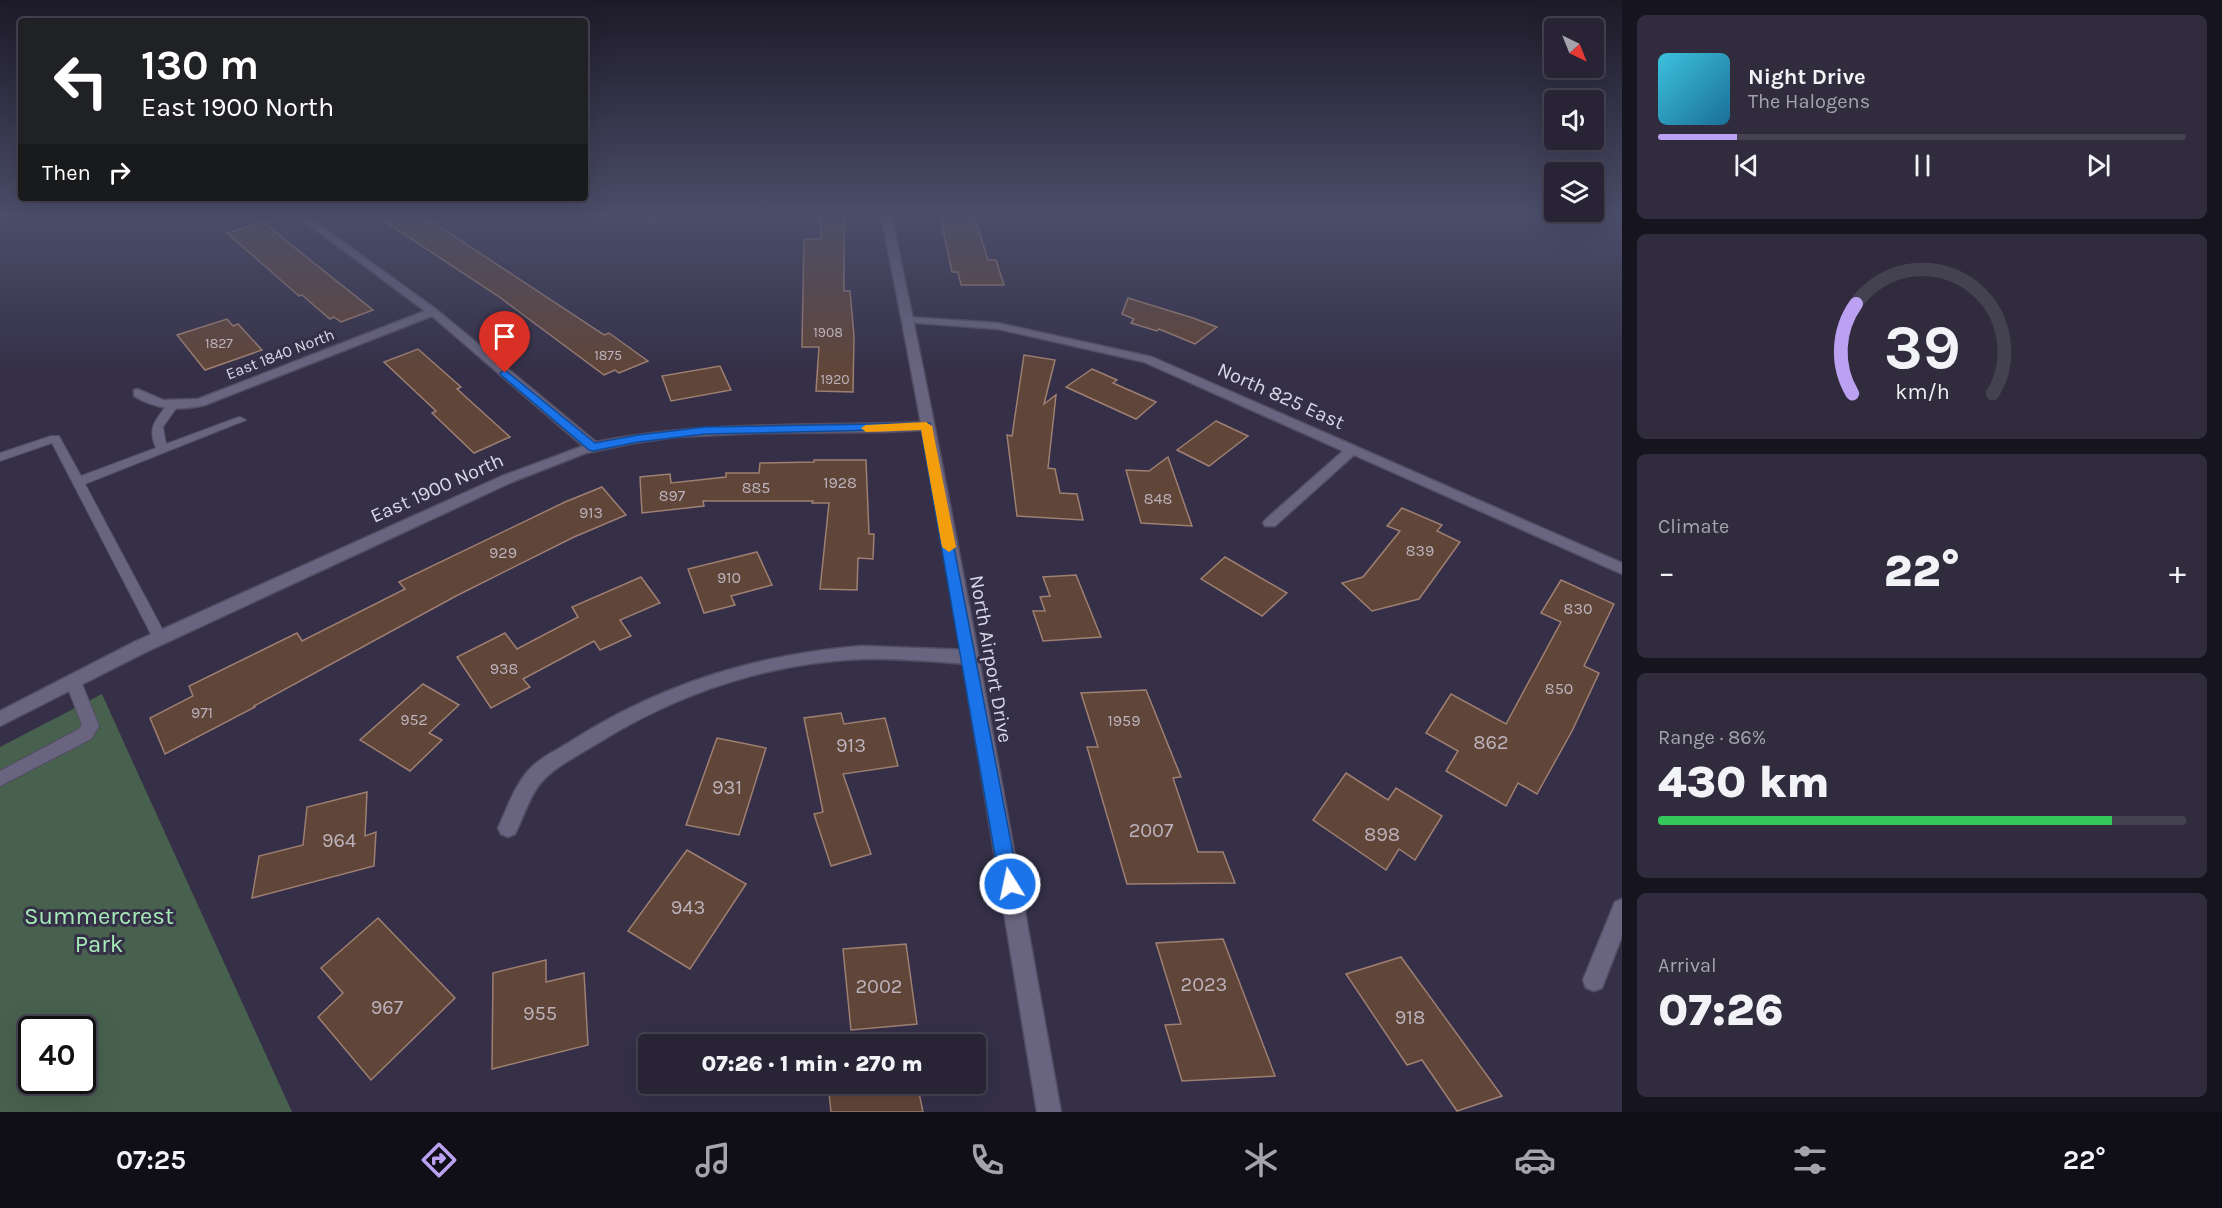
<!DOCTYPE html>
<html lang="en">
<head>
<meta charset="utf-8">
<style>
  :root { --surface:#282436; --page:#302c3e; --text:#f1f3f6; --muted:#a5a4ad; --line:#444151; --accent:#bca0f2 }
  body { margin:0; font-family:Karla,sans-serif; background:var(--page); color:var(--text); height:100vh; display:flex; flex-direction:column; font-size:22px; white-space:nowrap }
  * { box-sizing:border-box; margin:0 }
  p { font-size:20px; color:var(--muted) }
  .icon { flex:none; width:33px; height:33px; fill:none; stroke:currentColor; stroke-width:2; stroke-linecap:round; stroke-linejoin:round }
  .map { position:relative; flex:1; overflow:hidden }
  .details { display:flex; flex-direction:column; gap:15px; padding:15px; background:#16141e; width:600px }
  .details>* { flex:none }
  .banner { position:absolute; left:18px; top:18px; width:570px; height:183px; border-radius:6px; box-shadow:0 6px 24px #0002,0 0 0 2px var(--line); background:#202124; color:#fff; overflow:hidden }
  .needle { width:39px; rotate:137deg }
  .buttons { position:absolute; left:1544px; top:18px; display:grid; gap:12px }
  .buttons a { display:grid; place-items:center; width:60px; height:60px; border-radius:6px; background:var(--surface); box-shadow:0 6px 24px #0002,0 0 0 2px var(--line); font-size:30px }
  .speed { position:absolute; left:18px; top:1016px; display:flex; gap:12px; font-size:30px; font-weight:700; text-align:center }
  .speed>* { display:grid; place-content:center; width:78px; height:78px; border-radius:50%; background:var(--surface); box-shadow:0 6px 24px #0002,0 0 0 2px var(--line); line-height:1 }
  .speed .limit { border:3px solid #111; border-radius:9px; background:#fff; color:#111 }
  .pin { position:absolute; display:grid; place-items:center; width:51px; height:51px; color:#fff; margin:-62px -26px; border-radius:50% 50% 50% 0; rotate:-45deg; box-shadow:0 0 6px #0007 }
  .pin .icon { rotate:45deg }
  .me { position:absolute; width:66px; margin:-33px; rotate:350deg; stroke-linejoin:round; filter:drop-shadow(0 0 4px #0008) }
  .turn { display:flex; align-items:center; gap:21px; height:126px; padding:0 24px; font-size:27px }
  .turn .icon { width:78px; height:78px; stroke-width:2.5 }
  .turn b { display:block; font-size:42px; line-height:51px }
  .then { display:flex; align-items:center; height:57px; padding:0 24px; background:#0003; gap:12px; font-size:22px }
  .big { font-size:45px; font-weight:800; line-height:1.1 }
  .details .widget { flex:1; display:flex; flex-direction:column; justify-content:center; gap:9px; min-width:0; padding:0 21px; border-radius:9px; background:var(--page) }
  .details .dial { align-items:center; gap:0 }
  .dial svg { height:156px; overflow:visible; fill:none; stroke:var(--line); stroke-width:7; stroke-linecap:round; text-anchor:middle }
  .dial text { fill:var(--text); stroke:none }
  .song { display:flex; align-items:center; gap:18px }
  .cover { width:72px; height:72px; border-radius:9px; background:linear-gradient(135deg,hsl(190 70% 55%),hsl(200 70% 35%)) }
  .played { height:6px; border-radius:3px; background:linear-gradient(90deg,var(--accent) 15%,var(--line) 15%) }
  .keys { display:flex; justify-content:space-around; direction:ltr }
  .heat { display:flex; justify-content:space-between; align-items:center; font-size:33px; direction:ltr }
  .charge { height:9px; border-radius:4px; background:linear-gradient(90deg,#34c759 86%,var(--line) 0) }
  .trip { position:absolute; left:638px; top:1034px; width:348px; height:60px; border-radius:6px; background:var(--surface); box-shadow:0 6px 24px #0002,0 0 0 2px var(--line); font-weight:800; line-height:60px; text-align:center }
  .tab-bar { display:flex; height:96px; justify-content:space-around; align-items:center; background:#100e16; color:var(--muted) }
  .tab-bar .icon { width:42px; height:42px }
  .tab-bar .selected { color:var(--accent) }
  .tab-bar b { font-size:27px; color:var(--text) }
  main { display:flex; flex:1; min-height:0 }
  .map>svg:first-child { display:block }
  .green { fill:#48614e; fill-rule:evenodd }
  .building { fill:#604539; stroke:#9e7f72; stroke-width:1.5 }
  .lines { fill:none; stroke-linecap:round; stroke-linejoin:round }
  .lane-casing { stroke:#524d62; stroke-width:2 }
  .street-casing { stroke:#524d62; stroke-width:3 }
  .secondary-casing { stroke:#524d62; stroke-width:3 }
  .lane { fill:#696580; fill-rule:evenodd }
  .street { fill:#696580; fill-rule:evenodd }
  .secondary { fill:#696580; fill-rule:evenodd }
  .route { fill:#1a73e8; stroke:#114b97; stroke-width:1.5 }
  .slow { fill:#f59e0b }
  .labels { text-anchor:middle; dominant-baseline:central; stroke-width:6; stroke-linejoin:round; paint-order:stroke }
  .far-number-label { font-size:14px; fill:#bcb2bc }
  .far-street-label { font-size:16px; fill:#dad7e7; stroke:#353048 }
  .number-label { font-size:16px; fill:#bcb2bc }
  .street-label { font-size:20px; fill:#dad7e7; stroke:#353048 }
  .near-number-label { font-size:20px; fill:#bcb2bc }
  .near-park-label { font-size:24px; fill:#a6ebb7; stroke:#353048 }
</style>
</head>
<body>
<main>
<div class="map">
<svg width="1622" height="1112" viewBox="0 0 1622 1112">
  <rect width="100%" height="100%" fill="#353048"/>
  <!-- green -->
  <path class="green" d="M 102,694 L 120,734 L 292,1112 L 0,1112 L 0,747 ZM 32,1029 L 82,1029 L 82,1080 L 32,1080 Z"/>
  <!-- building -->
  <g class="building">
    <path d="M 375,215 L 422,215 L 604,335 L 609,333 L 648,361 L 619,373 L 615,370 L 604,375 L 498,296 Z"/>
    <path d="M 820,215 L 844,215 L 844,291 L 850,291 L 854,336 L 853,392 L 816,391 L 819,347 L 802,347 L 804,239 L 821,239 Z"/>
    <path d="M 940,215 L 974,215 L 988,260 L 996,260 L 1004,285 L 961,285 L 958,272 L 952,272 Z"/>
    <path d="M 264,222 L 290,244 L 373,310 L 341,322 L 334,317 L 330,319 L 302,295 L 299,296 L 227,233 Z"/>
    <path d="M 1128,298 L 1193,318 L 1217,327 L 1195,344 L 1159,329 L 1157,331 L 1131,323 L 1134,319 L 1122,314 Z"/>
    <path d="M 227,319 L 233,326 L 238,324 L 262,350 L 205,370 L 177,335 Z"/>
    <path d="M 418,349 L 461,387 L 457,389 L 510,437 L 474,453 L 432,413 L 436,411 L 384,362 Z"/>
    <path d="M 1024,355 L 1055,360 L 1044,404 L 1056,395 L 1048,468 L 1055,469 L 1060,493 L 1077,494 L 1083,520 L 1017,516 L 1007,435 L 1012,436 Z"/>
    <path d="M 720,366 L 731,390 L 671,401 L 662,376 Z"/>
    <path d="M 1092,369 L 1117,380 L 1113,383 L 1156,402 L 1136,419 L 1066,387 Z"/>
    <path d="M 1216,421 L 1248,436 L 1209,466 L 1177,450 Z"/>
    <path d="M 1168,457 L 1192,526 L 1141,523 L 1126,470 L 1149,471 Z"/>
    <path d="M 814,460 L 866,460 L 869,534 L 874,534 L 873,559 L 858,558 L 857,590 L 820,589 L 829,503 L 812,503 L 813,501 L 703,501 L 704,506 L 642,513 L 640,477 L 670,474 L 671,483 L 726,477 L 726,473 L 759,473 L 760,463 L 814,462 Z"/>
    <path d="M 602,487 L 626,515 L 574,537 L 456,596 L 254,706 L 255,707 L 165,754 L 150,718 L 193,696 L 189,686 L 297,633 L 302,641 L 405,589 L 399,582 L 565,502 Z"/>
    <path d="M 1402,508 L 1442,525 L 1437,531 L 1460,542 L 1419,599 L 1372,611 L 1342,583 L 1363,577 L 1400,531 L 1387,526 Z"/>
    <path d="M 757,552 L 772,585 L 731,596 L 735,605 L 704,613 L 688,569 Z"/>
    <path d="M 1225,557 L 1287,593 L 1262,616 L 1201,579 Z"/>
    <path d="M 1076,575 L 1101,637 L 1043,641 L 1033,611 L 1045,611 L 1040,597 L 1050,596 L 1043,577 Z"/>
    <path d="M 641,577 L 660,603 L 620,620 L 631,636 L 600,650 L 594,641 L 523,679 L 530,687 L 491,708 L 457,657 L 505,633 L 517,649 L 578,617 L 572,607 Z"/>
    <path d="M 1561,580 L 1614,604 L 1584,666 L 1599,673 L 1572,731 L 1537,794 L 1518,783 L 1506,806 L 1446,771 L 1458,751 L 1426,733 L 1451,694 L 1506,724 L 1561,622 L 1541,613 Z"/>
    <path d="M 423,684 L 459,705 L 429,733 L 442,740 L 410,771 L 360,740 Z"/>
    <path d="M 1146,690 L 1181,777 L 1173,778 L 1198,852 L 1223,852 L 1235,883 L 1127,884 L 1087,747 L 1098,747 L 1081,693 Z"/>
    <path d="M 841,713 L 844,724 L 885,718 L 898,766 L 843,774 L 871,854 L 831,866 L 814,814 L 823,812 L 804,718 Z"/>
    <path d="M 717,738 L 766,748 L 739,835 L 686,825 Z"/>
    <path d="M 1346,773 L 1388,800 L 1396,788 L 1442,816 L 1415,860 L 1399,849 L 1386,870 L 1313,820 Z"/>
    <path d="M 367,792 L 365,836 L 376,832 L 374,866 L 252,898 L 259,856 L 303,845 L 307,807 Z"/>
    <path d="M 687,850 L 746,884 L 690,969 L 628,931 Z"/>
    <path d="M 378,918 L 455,998 L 371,1080 L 318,1017 L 343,993 L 321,968 Z"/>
    <path d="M 1223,939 L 1275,1076 L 1182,1081 L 1165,1025 L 1181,1024 L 1156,943 Z"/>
    <path d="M 906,944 L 917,1024 L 851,1030 L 843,949 Z"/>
    <path d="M 1401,957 L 1502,1096 L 1457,1111 L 1422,1060 L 1407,1065 L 1346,974 Z"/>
    <path d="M 546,960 L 546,982 L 584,973 L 588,1045 L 492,1069 L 493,973 Z"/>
    <path d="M 828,1083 L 917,1083 L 923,1112 L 831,1112 Z"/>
  </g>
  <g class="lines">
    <!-- lane casing -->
    <g class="lane-casing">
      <g id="lane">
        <path d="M 171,404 L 177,407 L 163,427 L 166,444 L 236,418 L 240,417 L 246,420 L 85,484 L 167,638 L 165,642 L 155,642 L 153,638 L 52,443 L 0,461 L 0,453 L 51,436 L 59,436 L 81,476 L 156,448 C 147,429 155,420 167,405 Z"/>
        <path d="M 73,675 L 78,677 L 81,681 L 99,726 L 91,739 L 0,786 L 0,771 L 79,729 L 82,725 L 65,681 L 68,677 Z"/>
      </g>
    </g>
    <!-- street casing -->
    <g class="street-casing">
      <g id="street">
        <path d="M 296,215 L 306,215 L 437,310 L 596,442 C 705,420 815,427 926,422 L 932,426 L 926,430 L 884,432 L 758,433 L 675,437 L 634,443 L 586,453 L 512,482 L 146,652 L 0,726 L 0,711 L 134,642 L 502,476 L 583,446 L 432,316 L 205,405 C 179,411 157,410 134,396 L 134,390 L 138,389 L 163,400 L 198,399 L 425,311 Z"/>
        <path d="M 657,215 L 668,215 L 654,223 L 648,223 L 648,219 Z"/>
        <path d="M 908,317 L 998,323 L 1152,357 L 1622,563 L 1622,574 L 1354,455 L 1275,526 L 1265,526 L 1263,523 L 1265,520 L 1343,451 L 1144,362 L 998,329 L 904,322 L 903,320 Z"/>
        <path d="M 862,646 L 970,650 L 976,652 L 978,657 L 976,662 L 970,664 C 935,662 900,658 865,659 C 770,662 678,693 598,743 C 579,755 553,767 539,785 C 528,800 523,818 515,834 L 508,837 L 501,834 L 498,828 C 507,809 514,787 528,771 C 540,757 558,750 573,740 C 661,684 758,654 862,646 Z"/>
        <path d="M 1622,899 L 1622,936 L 1602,988 L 1594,991 L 1586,988 L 1583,980 L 1615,902 Z"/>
      </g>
    </g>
    <!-- secondary casing -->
    <g class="secondary-casing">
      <path id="secondary" d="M 881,215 L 891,215 C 955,512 1007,813 1061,1112 L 1037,1112 C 987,813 941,512 881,215 Z"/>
    </g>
    <!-- lane -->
    <use href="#lane" class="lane"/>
    <!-- street -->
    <use href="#street" class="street"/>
    <!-- secondary -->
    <use href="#secondary" class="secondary"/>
  </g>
  <!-- sky -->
  <linearGradient id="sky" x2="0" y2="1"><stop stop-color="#1d1a28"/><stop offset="0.58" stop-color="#4b4e6a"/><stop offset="1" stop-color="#4b4e6a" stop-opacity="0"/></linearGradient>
  <rect width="1622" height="370" fill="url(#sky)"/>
  <!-- route -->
  <path class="route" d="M 505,370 L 595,443 L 638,435 L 705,427 L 930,423 L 1019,884 L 1016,891 L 1010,893 L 1003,891 L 1000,884 L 921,429 L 705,434 L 638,442 L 593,451 L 589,450 L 501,375 L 500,373 Z"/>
  <!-- slow -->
  <path class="slow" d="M 926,422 L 932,426 L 956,547 L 949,552 L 942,547 L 921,430 L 866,432 L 861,428 L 866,425 Z"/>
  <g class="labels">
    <!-- far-number labels -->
    <g class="far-number-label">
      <text x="828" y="332">1908</text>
      <text x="219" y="343">1827</text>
      <text x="608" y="355">1875</text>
      <text x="835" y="379">1920</text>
    </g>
    <!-- far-street labels -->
    <g class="far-street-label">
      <text transform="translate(280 354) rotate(-21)">East 1840 North</text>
    </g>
    <!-- number labels -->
    <g class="number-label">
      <text x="840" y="482">1928</text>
      <text x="756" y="487">885</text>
      <text x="672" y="495">897</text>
      <text x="1158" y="498">848</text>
      <text x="591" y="512">913</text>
      <text x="1420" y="550">839</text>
      <text x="503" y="552">929</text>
      <text x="729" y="577">910</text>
      <text x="1578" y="608">830</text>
      <text x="504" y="668">938</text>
      <text x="1559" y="688">850</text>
      <text x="202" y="712">971</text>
      <text x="414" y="719">952</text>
      <text x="1124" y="720">1959</text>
    </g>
    <!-- street labels -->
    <g class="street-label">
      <text transform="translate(1281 396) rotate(24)">North 825 East</text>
      <text transform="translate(437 488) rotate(-24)">East 1900 North</text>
      <text transform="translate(991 659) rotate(80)">North Airport Drive</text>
    </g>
    <!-- near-number labels -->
    <g class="near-number-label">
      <text x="1491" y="742">862</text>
      <text x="851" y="745">913</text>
      <text x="727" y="787">931</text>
      <text x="1151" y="830">2007</text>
      <text x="1382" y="834">898</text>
      <text x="339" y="840">964</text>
      <text x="688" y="907">943</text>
      <text x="1204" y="984">2023</text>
      <text x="879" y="986">2002</text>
      <text x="387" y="1007">967</text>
      <text x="540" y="1013">955</text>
      <text x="1410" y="1017">918</text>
    </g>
    <!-- near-park labels -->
    <g class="near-park-label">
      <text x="99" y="916">Summercrest<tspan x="99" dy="28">Park</tspan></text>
    </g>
  </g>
</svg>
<div class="buttons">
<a><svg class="needle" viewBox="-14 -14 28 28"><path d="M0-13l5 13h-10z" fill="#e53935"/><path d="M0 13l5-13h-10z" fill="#a5a4ad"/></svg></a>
<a><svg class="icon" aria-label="sound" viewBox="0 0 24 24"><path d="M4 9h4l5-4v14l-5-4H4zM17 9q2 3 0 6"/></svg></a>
<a><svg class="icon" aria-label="layers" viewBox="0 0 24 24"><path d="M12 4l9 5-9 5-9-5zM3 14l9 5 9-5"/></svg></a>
</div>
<div class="speed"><div class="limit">40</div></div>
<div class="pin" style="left:505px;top:373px;background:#d93025"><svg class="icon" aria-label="arrive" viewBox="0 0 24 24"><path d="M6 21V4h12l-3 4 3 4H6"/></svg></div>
<svg class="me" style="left:1010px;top:884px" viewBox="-20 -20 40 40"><circle r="17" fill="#1a73e8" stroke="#fff" stroke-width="3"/><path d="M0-11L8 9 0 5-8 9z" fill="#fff"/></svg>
<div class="trip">07:26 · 1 min · 270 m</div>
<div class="banner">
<div class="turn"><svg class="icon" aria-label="left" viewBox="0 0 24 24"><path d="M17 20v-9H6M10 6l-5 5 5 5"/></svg><div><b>130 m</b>East 1900 North</div></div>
<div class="then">Then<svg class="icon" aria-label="right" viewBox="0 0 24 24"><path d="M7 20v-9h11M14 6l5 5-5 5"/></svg></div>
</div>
</div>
<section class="details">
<div class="widget">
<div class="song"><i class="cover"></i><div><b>Night Drive</b><p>The Halogens</p></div></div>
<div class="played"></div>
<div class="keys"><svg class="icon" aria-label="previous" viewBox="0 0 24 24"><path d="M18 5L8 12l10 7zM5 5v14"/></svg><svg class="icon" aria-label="pause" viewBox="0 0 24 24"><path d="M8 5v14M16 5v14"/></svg><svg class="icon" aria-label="next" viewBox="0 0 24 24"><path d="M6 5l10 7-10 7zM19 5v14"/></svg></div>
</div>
<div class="widget dial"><svg viewBox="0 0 100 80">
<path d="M14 69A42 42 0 1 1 86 69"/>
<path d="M14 69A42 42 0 0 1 16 23" stroke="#bca0f2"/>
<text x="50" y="56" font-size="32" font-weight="700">39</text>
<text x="50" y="72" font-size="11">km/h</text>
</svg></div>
<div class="widget"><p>Climate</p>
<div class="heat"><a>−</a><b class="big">22°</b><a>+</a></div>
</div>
<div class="widget"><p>Range · 86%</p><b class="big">430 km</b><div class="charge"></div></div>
<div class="widget"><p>Arrival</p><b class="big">07:26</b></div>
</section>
</main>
<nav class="tab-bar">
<b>07:25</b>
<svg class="icon selected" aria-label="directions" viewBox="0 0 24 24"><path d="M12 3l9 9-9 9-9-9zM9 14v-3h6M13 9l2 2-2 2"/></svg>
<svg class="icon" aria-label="music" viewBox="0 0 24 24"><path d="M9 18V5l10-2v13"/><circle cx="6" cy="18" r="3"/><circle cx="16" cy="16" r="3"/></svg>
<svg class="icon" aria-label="phone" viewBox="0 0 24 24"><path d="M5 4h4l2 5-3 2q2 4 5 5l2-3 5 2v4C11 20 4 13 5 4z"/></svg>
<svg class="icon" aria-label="climate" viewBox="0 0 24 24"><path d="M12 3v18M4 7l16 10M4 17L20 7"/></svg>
<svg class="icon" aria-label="car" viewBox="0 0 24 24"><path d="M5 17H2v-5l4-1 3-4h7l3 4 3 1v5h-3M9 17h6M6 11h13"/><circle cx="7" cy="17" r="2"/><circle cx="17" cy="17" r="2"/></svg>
<svg class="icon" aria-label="filters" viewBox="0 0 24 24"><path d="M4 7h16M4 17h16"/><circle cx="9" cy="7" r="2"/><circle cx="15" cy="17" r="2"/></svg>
<b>22°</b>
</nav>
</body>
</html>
